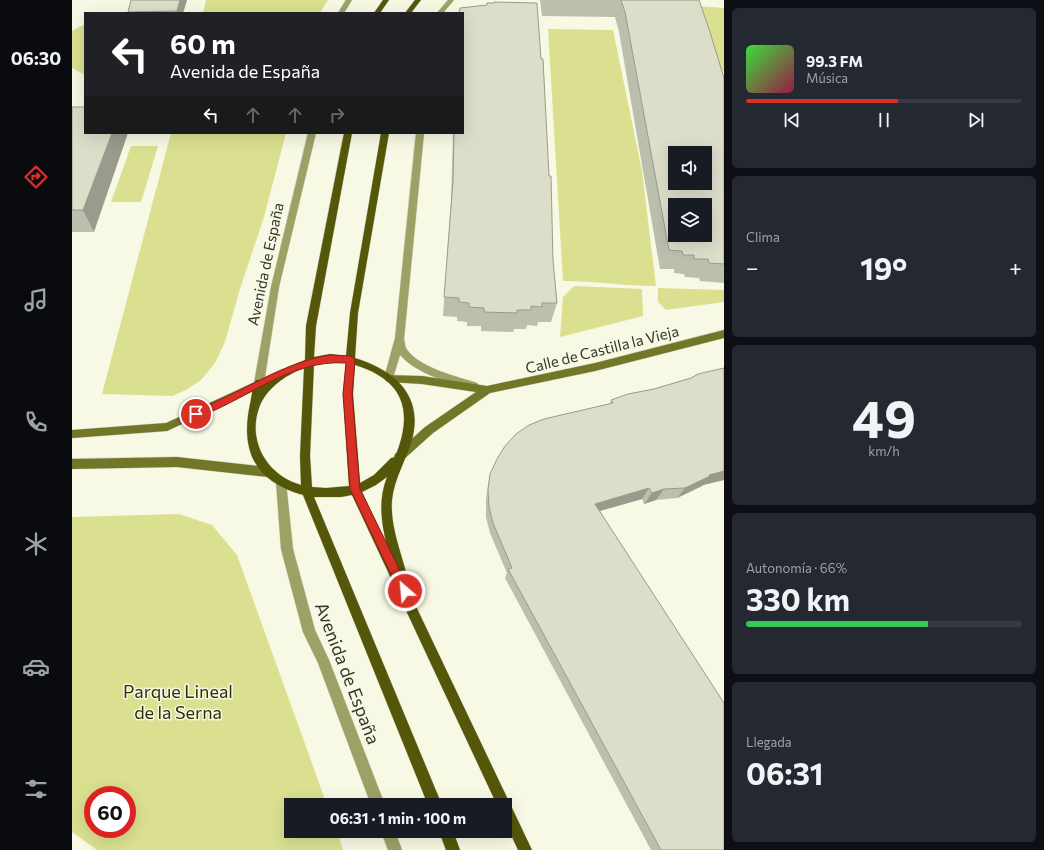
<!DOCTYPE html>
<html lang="es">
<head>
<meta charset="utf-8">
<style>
  :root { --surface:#171b24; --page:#242831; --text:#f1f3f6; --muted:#9ea1a6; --line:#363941; --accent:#d93025 }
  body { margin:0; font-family:Commissioner,sans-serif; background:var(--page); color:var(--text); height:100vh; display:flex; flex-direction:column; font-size:15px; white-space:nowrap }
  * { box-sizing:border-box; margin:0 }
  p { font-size:13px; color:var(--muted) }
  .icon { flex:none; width:22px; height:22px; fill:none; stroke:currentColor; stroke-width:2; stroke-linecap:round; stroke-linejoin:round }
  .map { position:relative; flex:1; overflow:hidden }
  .drawer { display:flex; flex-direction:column; gap:8px; padding:8px; background:#0d0f14; width:320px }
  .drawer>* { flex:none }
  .guide { position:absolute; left:12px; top:12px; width:380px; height:122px; border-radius:0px; box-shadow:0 4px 16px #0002; background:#202124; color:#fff; overflow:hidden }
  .tools { position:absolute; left:596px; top:146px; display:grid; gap:8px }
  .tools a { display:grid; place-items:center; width:44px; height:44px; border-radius:0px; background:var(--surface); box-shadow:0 4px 16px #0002; font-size:20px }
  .speed { position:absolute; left:12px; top:786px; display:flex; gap:8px; font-size:20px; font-weight:700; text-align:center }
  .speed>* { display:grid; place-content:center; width:52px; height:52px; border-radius:50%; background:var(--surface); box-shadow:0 4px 16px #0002; line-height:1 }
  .speed .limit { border:6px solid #d22; background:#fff; color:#111 }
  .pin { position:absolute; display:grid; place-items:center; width:34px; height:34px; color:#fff; margin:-17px; border:2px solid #fff; border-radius:50%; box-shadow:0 1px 4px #0007 }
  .me { position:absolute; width:44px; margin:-22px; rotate:333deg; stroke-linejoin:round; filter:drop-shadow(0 0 3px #0008) }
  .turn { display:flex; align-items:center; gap:14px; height:84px; padding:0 20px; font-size:18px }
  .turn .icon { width:52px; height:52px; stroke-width:2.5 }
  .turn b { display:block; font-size:28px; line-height:34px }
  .lanes { display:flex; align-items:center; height:38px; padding:0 20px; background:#0003; justify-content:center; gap:20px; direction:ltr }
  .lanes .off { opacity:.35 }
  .big { font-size:30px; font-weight:700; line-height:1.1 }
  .drawer .tile { flex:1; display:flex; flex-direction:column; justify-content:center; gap:6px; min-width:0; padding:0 14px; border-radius:6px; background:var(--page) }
  .drawer .dial { align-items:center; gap:0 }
  .dial b { font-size:52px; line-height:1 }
  .song { display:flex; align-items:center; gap:12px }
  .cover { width:48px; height:48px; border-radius:6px; background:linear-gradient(135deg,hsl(120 70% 55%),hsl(340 70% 35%)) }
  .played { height:4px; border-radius:2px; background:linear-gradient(90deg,var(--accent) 55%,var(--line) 55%) }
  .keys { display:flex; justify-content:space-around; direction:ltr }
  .heat { display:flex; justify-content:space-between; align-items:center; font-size:22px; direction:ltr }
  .charge { height:6px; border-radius:3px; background:linear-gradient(90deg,#34c759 66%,var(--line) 0) }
  .trip { position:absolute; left:212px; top:798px; width:228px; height:40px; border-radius:0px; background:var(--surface); box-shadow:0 4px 16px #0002; font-weight:700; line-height:40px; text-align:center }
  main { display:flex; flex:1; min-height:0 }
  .dock { display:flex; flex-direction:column; width:72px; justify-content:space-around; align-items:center; background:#090b0e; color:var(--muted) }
  .dock .icon { width:28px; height:28px }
  .dock .active { color:var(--accent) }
  .dock b { font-size:18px; color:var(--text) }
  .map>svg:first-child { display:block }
  .green { fill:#dae090; fill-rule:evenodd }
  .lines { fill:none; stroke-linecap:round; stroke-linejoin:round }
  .street-casing { stroke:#d4d6c3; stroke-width:1 }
  .secondary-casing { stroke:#d4d6c3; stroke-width:1 }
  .primary-casing { stroke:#d4d6c3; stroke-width:1 }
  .street { fill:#9da165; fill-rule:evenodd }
  .secondary { fill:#727629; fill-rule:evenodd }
  .primary { fill:#545709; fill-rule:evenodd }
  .wall { fill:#bdbfae }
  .shaded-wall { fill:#9a9b8d }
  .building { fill:#dcdeca; stroke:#9a9b8d; fill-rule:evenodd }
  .route { fill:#d93025; stroke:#8d1f18 }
  .labels { text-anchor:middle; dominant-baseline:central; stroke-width:3; stroke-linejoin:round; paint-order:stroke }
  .street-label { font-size:15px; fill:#35362e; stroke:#f7f9e4 }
  .near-street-label { font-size:18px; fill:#35362e; stroke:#f7f9e4 }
  .near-park-label { font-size:18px; fill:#2f3005; stroke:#f7f9e4 }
</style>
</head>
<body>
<main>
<nav class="dock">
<b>06:30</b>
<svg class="icon active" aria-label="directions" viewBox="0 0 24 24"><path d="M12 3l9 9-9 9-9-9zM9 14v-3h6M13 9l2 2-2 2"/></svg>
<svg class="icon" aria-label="music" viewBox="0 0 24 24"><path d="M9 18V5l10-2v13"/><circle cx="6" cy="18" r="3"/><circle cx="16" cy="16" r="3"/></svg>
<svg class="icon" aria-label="phone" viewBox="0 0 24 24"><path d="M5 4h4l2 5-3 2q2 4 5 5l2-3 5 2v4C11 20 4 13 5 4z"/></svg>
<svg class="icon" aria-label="climate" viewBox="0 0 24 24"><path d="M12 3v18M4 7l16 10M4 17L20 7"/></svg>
<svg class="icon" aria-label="car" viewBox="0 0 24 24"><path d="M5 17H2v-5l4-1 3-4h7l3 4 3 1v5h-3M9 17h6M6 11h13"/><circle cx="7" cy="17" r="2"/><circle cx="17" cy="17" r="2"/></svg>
<svg class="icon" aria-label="filters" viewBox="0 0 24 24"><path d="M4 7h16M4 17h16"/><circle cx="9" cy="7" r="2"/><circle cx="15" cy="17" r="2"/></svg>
</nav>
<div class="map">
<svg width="652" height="850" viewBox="0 0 652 850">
  <rect width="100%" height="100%" fill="#f7f9e4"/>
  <!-- green -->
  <g class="green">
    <path d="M 134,0 L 256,0 L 248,13 L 131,13 Z"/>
    <path d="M 625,6 L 652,8 L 652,71 L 640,70 Z"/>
    <path d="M 13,24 L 13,75 L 0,68 L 0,31 Z"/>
    <path d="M 476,29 L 541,30 L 570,171 L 584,286 C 553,286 522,281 491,281 Z"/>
    <path d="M 99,133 L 214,133 L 192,217 L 167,292 L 153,342 L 143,363 L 129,380 L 114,390 L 100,396 L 30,394 Z"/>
    <path d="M 59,146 L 86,146 L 69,202 L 39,202 Z"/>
    <path d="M 502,286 L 570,289 L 571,316 L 488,337 L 491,297 Z"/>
    <path d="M 586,288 L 652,290 L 652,302 L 594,310 L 586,302 Z"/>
    <path d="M 107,514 L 140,525 L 165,555 L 255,805 L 219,805 L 219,831 L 265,831 L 271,850 L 25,850 L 0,832 L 0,517 ZM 21,795 L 55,795 L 55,829 L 21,829 Z"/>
  </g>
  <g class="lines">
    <!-- street casing -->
    <g class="street-casing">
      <g id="street">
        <path d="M 274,0 L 280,0 L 272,13 L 266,13 Z"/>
        <path d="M 376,0 L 382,0 L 371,13 L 365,13 Z"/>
        <path d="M 236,133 L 244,133 L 207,287 L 192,383 L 190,386 L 184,386 L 182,383 L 199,287 Z"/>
        <path d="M 344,133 L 352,133 L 332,339 C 333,343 333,348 336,351 C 349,368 386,377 405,383 L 407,386 L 405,389 L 402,390 C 377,382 346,375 328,355 L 320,381 L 317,382 L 312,378 L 323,338 Z"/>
        <path d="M 209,477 L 213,479 L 214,482 L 221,549 L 243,630 L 257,660 L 313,805 L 299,805 L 246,663 L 231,632 L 209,549 L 204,482 L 205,479 Z"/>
        <path d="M 309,831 L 323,831 L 330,850 L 316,850 Z"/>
      </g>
    </g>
    <!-- secondary casing -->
    <g class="secondary-casing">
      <g id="secondary">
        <path d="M 652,330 L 652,338 L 523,371 L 418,393 L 361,433 L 331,460 L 327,461 L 323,460 L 322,457 L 323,454 L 353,427 L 404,392 L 350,384 L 317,382 L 314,381 L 312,378 L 314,375 L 350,376 L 415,386 L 523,363 Z"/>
        <path d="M 211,369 L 216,373 L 214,376 L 95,431 L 0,438 L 0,430 L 94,423 Z"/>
        <path d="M 105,457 L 196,467 L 200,469 L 201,472 L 200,475 L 196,477 L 105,467 L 0,469 L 0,459 Z"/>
      </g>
    </g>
    <!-- primary casing -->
    <g class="primary-casing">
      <g id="primary">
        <path d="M 311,0 L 317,0 L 308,13 L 302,13 Z"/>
        <path d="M 343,0 L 349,0 L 339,13 L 333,13 Z"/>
        <path d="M 272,133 L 280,133 L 244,326 L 242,357 L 258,354 L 274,356 L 278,313 L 309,133 L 317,133 L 286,313 L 283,358 C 322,370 352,395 340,440 C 334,460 322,479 320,500 C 318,525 328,549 334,572 L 330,577 L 460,850 L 446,850 L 433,822 L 433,805 L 425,805 L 280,495 L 269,497 L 242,497 L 370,805 L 356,805 L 231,495 C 183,482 168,451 178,404 C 180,396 180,387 184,380 L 190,380 L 191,385 L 209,370 L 233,360 L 234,326 ZM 258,362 L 274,363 L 271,394 L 277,486 L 254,488 L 240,487 L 238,456 L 242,364 ZM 283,365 C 332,380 342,411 323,457 L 319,458 L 302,475 L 288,483 L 281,394 ZM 232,368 L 228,456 L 229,485 C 196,476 175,442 187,408 C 194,388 214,375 232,368 ZM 315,477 C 306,500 309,522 315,546 L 290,492 L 304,485 Z"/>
        <path d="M 367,831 L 381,831 L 388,850 L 374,850 Z"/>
      </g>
    </g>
    <!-- street -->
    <use href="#street" class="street"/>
    <!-- secondary -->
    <use href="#secondary" class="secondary"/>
    <!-- primary -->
    <use href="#primary" class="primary"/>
  </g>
  <!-- wall -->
  <g class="wall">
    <path d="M 59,0 L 115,0 L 111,13 L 56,13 L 56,12 Z"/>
    <path d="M 468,0 L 627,0 L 652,78 L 652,283 L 628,281 L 627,278 L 613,277 L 612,274 L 602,273 L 602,269 L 588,269 L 547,32 L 543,17 L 470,16 Z"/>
    <path d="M 415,3 L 481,261 L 485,303 L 479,322 L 466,322 L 465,326 L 455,325 L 454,329 L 442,329 L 441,332 L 409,331 L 409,326 L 395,326 L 395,322 L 385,321 L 385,317 L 371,316 L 379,201 L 381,133 L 391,133 Z"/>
    <path d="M 0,107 L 22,232 L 0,232 Z"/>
    <path d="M 652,368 L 652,480 L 631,485 L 630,486 L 605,498 L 584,500 L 572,504 L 570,499 L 528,511 L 652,850 L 579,850 L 433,578 L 435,573 L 418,533 L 414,517 L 414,500 L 416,485 L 418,474 L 538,403 L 539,400 L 582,389 Z"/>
  </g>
  <!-- shaded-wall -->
  <g class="shaded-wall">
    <path d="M 108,0 L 115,0 L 111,13 L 105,13 L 105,11 Z"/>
    <path d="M 40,133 L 56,133 L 22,232 L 11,210 Z"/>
    <path d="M 652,471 L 652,480 L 631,485 L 630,486 L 605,498 L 613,488 L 637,475 Z"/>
    <path d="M 577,488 L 570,499 L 517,514 L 523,504 Z"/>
    <path d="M 592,489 L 584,500 L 572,504 L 580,493 Z"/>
  </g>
  <!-- building -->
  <g class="building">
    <path d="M 59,0 L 108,0 L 105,11 L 56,12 Z"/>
    <path d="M 549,0 L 627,0 L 638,32 L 652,78 L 652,264 L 637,263 L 636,259 L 622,259 L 622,255 L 611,255 L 610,251 L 597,250 L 553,12 ZM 603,153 L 633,153 L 633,183 L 603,183 ZM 603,205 L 633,205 L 633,235 L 603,235 Z"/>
    <path d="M 422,2 L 465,3 L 469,59 L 471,59 L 477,176 L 479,176 L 481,261 L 485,303 L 470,303 L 470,307 L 459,306 L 459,310 L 445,310 L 445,313 L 412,312 L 412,308 L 397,307 L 397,303 L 387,302 L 387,298 L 372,297 L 381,181 L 382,133 L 391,133 L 391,13 L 387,13 L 388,8 L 415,5 L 415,3 L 422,3 Z"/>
    <path d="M 0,107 L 13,107 L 13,133 L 40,133 L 11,210 L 0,210 Z"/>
    <path d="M 652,368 L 652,471 L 637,475 L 638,476 L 613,488 L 592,489 L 580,493 L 577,488 L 523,504 L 652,703 L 652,850 L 589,850 L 436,569 L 440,568 L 421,523 L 417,507 L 416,490 L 418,474 L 425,459 L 433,446 L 444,434 L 457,425 L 472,419 L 541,403 L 539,400 L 556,394 L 582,389 L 619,378 L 626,374 Z"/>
  </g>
  <!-- route -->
  <path class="route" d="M 258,355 L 279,356 L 283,360 L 280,394 L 288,489 L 338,591 L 337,595 L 333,596 L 329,595 L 278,489 L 271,394 L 274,363 C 219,359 174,400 124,418 L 119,414 L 120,411 C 167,395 208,363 258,355 Z"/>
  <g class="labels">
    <!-- street labels -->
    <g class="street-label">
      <text transform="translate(193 264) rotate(-78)">Avenida de España</text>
      <text transform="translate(530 349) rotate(-14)">Calle de Castilla la Vieja</text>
    </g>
    <!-- near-street labels -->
    <g class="near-street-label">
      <text transform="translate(276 673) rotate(69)">Avenida de España</text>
    </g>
    <!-- near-park labels -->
    <g class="near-park-label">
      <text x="106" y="691">Parque Lineal<tspan x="106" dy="21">de la Serna</tspan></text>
    </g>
  </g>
</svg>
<div class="tools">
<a><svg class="icon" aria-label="sound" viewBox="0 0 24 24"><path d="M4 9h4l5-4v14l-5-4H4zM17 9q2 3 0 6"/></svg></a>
<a><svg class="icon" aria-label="layers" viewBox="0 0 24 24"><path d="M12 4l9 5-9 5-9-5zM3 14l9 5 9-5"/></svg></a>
</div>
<div class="speed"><div class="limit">60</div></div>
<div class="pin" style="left:124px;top:414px;background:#d93025"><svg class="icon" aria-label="arrive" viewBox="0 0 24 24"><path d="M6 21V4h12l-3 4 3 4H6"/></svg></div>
<svg class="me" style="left:333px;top:591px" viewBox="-20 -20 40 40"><circle r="17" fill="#d93025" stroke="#fff" stroke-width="3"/><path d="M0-11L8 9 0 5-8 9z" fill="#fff"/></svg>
<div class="trip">06:31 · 1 min · 100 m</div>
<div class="guide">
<div class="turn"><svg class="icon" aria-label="left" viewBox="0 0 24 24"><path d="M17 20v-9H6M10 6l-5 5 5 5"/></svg><div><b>60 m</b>Avenida de España</div></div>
<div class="lanes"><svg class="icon" aria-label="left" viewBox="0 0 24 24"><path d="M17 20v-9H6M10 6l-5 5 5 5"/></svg><svg class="icon off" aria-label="ahead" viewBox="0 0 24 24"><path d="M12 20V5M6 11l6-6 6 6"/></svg><svg class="icon off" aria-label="ahead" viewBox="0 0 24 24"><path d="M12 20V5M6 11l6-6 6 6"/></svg><svg class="icon off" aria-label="right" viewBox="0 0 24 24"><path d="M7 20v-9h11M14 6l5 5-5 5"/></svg></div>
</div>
</div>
<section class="drawer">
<div class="tile">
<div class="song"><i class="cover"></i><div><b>99.3 FM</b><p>Música</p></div></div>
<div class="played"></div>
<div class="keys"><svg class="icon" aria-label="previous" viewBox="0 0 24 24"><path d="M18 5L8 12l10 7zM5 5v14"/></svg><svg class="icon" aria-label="pause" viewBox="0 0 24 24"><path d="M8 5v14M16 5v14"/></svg><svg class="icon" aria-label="next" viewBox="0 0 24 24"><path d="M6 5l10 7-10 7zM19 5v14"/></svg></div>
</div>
<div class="tile"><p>Clima</p>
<div class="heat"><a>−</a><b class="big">19°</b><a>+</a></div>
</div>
<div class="tile dial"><b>49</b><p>km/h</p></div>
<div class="tile"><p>Autonomía · 66%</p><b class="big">330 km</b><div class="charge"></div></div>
<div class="tile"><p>Llegada</p><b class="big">06:31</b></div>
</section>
</main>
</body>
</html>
